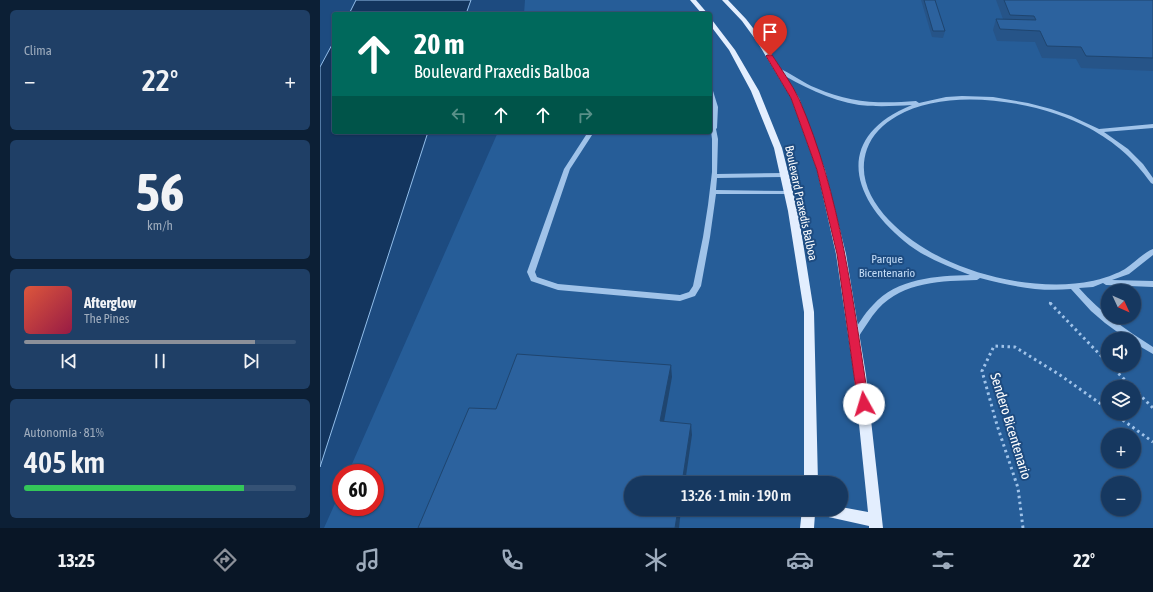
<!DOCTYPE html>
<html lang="es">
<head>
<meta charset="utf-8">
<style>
  :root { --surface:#163860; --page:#1f3f66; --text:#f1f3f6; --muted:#9eacbd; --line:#355275; --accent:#8c9099 }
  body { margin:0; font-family:"Asap Condensed",sans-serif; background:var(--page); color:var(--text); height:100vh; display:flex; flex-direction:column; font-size:15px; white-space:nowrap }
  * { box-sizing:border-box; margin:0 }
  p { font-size:13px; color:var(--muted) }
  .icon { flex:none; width:22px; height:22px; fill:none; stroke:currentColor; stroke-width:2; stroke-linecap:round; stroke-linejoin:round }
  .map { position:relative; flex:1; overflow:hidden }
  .panel { display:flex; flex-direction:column; gap:10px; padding:10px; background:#0c1f35; width:320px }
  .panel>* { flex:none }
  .guide { position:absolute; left:12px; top:12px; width:380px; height:122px; border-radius:4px; box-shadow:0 1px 3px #0004,0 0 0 1px var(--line); background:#00695c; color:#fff; overflow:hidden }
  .needle { width:26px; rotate:134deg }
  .tools { position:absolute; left:781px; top:284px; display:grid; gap:8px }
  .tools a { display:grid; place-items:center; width:40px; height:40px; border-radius:50%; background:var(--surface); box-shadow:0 1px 3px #0004,0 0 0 1px var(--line); font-size:20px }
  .speed { position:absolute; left:12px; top:464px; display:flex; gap:8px; font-size:20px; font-weight:700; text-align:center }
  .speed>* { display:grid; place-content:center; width:52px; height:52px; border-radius:50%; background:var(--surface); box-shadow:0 1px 3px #0004,0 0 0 1px var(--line); line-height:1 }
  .speed .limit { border:6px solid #d22; background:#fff; color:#111 }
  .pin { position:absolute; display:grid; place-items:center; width:34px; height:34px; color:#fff; margin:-41px -17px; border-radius:50% 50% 50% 0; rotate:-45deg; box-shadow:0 0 4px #0007 }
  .pin .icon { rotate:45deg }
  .me { position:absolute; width:44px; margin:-22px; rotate:354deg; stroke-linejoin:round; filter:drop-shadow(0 0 3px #0008) }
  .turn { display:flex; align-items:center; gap:14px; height:84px; padding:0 16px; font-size:18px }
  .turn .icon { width:52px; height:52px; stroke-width:2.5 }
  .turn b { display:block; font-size:28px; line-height:34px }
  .lanes { display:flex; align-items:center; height:38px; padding:0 16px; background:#0003; justify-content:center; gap:20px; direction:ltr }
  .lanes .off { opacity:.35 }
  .big { font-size:30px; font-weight:600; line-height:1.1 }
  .panel .tile { flex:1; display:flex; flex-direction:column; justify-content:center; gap:6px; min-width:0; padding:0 14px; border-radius:6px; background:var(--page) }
  .panel .dial { align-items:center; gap:0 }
  .dial b { font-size:52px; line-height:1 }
  .song { display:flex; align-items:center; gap:12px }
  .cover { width:48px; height:48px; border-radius:6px; background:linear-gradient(135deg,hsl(10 70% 55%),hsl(340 70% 35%)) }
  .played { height:4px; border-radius:2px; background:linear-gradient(90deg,var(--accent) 85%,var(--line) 85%) }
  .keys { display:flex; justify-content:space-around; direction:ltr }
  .heat { display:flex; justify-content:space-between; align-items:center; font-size:22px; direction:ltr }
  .charge { height:6px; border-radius:3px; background:linear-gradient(90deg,#34c759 81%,var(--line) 0) }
  .trip { position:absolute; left:304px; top:476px; width:224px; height:40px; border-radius:20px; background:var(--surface); box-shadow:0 1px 3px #0004,0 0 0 1px var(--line); font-weight:600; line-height:40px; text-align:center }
  .dock { display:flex; height:64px; justify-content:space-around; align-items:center; background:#091626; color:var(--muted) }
  .dock .icon { width:28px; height:28px }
  .dock .on { color:var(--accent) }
  .dock b { font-size:18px; color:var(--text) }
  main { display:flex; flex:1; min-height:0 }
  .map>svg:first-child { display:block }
  .green { fill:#265d98; fill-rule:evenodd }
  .water { fill:#13355e; stroke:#93bfeb }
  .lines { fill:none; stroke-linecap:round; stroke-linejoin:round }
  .path-far1 { stroke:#a0c3e9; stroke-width:2.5; stroke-dasharray:2 3; stroke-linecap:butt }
  .path { stroke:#a0c3e9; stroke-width:3; stroke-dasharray:2.5 3.5; stroke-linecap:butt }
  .minor { fill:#a0c3e9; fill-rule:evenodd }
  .major { fill:#e3eefe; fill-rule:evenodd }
  .wall { fill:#265488 }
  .shaded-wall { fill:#1f456f }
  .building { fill:#2c629e; stroke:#1f456f }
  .route { fill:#e11d48; stroke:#92132f }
  .labels { text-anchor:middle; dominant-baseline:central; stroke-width:4; stroke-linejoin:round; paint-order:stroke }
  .street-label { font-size:12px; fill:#fff; stroke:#1d4b80 }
  .park-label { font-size:12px; fill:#c5ddf7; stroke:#1d4b80 }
  .near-street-label { font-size:14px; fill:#fff; stroke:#1d4b80 }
</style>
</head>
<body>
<main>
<section class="panel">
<div class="tile"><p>Clima</p>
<div class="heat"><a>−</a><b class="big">22°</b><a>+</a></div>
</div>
<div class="tile dial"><b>56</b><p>km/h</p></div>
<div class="tile">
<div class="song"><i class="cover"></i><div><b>Afterglow</b><p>The Pines</p></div></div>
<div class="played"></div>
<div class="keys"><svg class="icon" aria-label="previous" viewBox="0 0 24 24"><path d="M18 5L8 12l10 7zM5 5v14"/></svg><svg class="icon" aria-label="pause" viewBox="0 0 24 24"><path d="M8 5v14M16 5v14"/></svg><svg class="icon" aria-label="next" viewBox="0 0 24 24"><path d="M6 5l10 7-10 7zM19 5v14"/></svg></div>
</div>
<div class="tile"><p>Autonomía · 81%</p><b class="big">405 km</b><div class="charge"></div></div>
</section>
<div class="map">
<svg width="833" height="528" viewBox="0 0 833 528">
  <rect width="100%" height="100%" fill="#1d4b80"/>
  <!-- green -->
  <path class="green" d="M 205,0 L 833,0 L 833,528 L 4,528 L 21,490 L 21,507 L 55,507 L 55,473 L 28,473 L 178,132 L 390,132 L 390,14 L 204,14 ZM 788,291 L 814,291 L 814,317 L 788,317 ZM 788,339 L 814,339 L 814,365 L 788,365 ZM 788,387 L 814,387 L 814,413 L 788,413 ZM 788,435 L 814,435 L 814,461 L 788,461 ZM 311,483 L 521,483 L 521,509 L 311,509 ZM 788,483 L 814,483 L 814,509 L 788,509 Z"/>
  <!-- water -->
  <g class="water">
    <path d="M 36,0 L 151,0 L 146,14 L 29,14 Z"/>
    <path d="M 14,41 L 14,132 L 108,132 L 0,467 L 0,67 Z"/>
  </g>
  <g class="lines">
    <!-- path-far1 -->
    <path class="path-far1" d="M 730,304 L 731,299"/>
    <!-- path -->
    <g class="path">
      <path d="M 730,303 L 788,363"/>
      <path d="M 790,365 L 812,387"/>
      <path d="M 814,389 L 833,408"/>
      <path d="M 793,413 L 833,442"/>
      <path d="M 703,528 L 698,488 L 677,425 L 662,371 L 674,346 L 695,347 L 740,375 L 788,409"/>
    </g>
    <!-- minor -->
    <g class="minor">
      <path d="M 458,68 C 471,73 483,83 496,88 C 530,103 560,104 596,101 L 599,103 L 626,97 L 642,96 L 673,97 L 708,103 L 731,109 L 751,116 L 779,129 L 833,124 L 833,128 L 784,132 L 808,149 L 823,164 L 833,178 L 833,184 L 831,183 C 813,158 796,143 769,128 C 719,101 628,86 577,116 C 563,124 552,135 547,149 C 530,197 585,240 622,258 C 645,269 670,277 695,281 C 718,285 750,286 772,281 C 780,280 799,273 805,269 C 814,263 823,253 833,249 L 833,255 L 809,274 L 792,280 L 833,281 L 833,287 L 786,285 L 783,283 L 773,287 L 759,288 C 781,313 805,329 833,347 L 833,354 L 814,343 L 814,339 L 807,339 L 785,323 L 771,311 L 751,289 C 719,292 691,286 660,278 L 657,280 C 622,281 584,281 558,309 C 550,318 544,329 537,339 L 534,340 L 531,339 L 530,337 L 531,335 C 538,325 544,314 553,305 C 577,278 616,276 650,275 C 627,266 603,257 584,241 C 529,196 515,136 592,105 C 574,106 557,107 539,105 C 509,100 482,86 456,71 L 456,69 Z"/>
      <path d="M 390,89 L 393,91 L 398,107 L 397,128 L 396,129 L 398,139 L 397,174 L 464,173 L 467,175 L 464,177 L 397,178 L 396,190 L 468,191 L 470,192 L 471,193 L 470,194 L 396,194 L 390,237 L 381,286 L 375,296 L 360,301 L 238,290 L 211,281 L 207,272 L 244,169 L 268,132 L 274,132 L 250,169 L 215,272 L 217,277 L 238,284 L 360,295 L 369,292 L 373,286 L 383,237 L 388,205 L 392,172 L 392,139 L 390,123 L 391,124 L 392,107 L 390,100 Z"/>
    </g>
    <!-- major -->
    <g class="major">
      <path d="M 370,0 L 376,0 L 388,14 L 382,14 Z"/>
      <path d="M 402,0 L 408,0 L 426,19 L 443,41 L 479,98 L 505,170 L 526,254 L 546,375 L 563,528 L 549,528 L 549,526 L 495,514 L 494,528 L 480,528 L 482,509 L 521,509 L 521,507 L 548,512 L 534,375 L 516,254 L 497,170 L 471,98 L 438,43 L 422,21 Z"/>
      <path d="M 390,19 L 392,20 L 415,50 L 439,91 L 462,148 L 478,211 L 494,312 L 498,483 L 484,483 L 484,312 L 468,211 L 454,148 L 431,91 L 409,50 L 390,25 Z"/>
    </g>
  </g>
  <!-- wall -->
  <g class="wall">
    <path d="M 601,0 L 615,0 L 625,31 L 623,38 L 612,37 Z"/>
    <path d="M 676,0 L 833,0 L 833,71 L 761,68 L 756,59 L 722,58 L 715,42 L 677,41 L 673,30 L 676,19 L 683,19 Z"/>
  </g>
  <!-- shaded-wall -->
  <g class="shaded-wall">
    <path d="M 351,365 L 352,377 L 342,433 L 340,421 Z"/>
    <path d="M 371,424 L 372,435 L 365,483 L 362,483 Z"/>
    <path d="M 358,509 L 361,509 L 359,528 L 355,528 Z"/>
  </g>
  <!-- building -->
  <g class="building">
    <path d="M 604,0 L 615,0 L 625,31 L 613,31 Z"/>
    <path d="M 684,0 L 833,0 L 833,58 L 766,56 L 761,47 L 727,46 L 720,31 L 680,29 L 676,19 L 716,20 L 714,16 L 690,15 Z"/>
    <path d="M 197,354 L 351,365 L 340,421 L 371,424 L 362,483 L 311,483 L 311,509 L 358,509 L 355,528 L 98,528 L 149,408 L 176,409 Z"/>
  </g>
  <!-- route -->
  <path class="route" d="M 447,55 L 452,55 C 461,69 472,84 479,99 C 521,195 533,301 549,404 L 547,407 L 544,409 L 540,407 L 538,404 L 517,254 L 497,170 L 471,98 L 446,56 Z"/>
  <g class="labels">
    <!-- street labels -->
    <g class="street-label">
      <text transform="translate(481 203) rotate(78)">Boulevard Praxedis Balboa</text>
    </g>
    <!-- park labels -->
    <g class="park-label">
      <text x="567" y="259">Parque<tspan x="567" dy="14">Bicentenario</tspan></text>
    </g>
    <!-- near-street labels -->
    <g class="near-street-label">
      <text transform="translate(691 426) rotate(73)">Sendero Bicentenario</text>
    </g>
  </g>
</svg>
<div class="tools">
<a><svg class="needle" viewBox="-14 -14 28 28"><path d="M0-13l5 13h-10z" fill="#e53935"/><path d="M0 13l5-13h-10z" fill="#9eacbd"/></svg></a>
<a><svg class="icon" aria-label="sound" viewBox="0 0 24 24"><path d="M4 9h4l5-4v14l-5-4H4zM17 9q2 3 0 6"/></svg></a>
<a><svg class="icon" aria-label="layers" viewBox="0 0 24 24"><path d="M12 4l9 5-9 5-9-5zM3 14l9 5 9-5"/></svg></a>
<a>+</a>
<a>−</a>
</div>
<div class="speed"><div class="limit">60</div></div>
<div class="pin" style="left:450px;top:56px;background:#d93025"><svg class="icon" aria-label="arrive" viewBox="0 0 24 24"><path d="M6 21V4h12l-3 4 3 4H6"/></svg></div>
<svg class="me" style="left:544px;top:404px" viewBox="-20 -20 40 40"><circle r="19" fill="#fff"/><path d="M0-13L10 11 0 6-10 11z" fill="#e11d48"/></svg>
<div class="trip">13:26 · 1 min · 190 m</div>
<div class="guide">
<div class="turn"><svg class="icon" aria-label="ahead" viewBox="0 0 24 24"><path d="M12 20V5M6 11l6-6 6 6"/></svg><div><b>20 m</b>Boulevard Praxedis Balboa</div></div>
<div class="lanes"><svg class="icon off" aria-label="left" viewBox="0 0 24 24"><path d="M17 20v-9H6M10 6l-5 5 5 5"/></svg><svg class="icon" aria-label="ahead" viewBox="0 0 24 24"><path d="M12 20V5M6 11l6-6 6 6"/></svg><svg class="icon" aria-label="ahead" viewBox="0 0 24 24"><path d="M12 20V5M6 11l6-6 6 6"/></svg><svg class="icon off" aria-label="right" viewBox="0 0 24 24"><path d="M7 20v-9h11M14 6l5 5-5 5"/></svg></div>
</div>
</div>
</main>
<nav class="dock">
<b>13:25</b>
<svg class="icon on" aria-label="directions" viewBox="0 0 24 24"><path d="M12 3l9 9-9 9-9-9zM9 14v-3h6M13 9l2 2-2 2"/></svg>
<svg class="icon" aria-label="music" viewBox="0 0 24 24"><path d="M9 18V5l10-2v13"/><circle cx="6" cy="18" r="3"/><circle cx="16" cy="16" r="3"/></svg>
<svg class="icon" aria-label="phone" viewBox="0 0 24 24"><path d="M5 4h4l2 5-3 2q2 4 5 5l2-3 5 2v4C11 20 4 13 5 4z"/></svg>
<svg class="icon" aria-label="climate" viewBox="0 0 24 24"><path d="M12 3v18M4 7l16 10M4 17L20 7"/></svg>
<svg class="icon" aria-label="car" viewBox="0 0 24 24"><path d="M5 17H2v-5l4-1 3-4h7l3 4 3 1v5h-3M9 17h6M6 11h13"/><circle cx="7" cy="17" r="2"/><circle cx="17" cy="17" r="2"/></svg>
<svg class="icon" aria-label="filters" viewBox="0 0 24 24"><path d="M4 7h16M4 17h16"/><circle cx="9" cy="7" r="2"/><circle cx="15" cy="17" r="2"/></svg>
<b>22°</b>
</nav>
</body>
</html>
